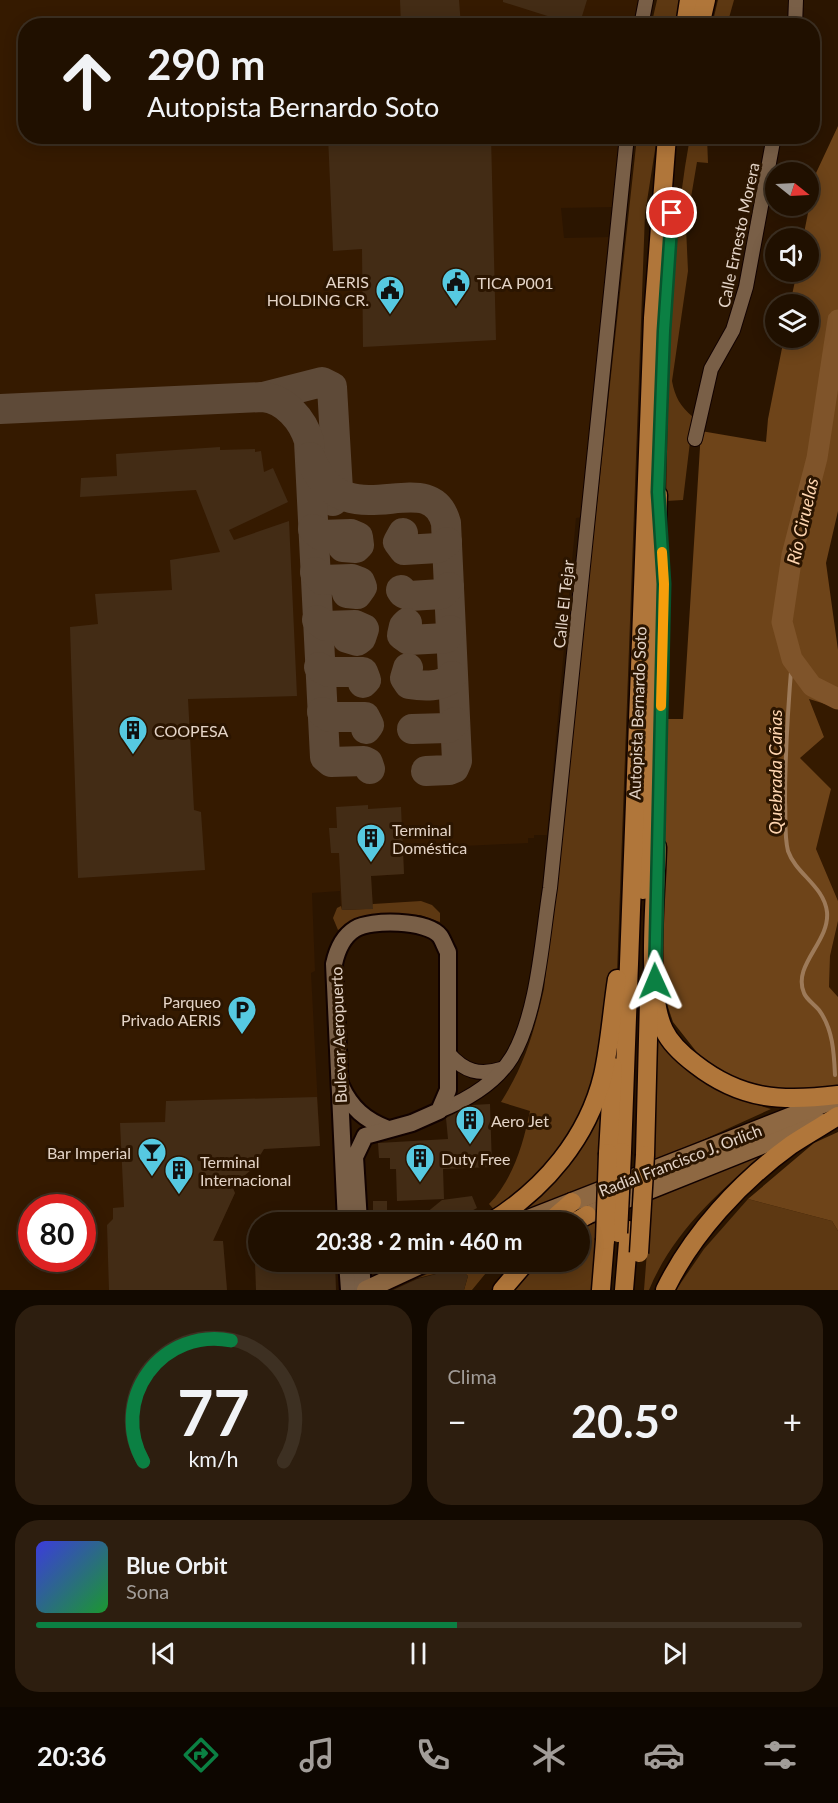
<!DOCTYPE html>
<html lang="es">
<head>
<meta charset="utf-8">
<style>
  :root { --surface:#201000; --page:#2d1e0f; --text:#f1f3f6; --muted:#a29d99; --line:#3d3022; --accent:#0b8043 }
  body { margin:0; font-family:Lato,sans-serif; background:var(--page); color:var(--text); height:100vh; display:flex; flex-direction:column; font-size:22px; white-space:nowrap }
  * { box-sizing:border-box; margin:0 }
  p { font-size:20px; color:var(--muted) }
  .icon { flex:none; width:33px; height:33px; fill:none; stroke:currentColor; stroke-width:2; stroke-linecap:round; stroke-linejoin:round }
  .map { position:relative; height:1290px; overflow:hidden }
  .panel { display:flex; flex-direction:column; gap:15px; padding:15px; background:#120900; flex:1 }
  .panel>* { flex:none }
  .hud { position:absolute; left:18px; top:18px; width:802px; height:126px; border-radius:24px; box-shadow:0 3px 15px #0003,0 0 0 2px var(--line); background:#201000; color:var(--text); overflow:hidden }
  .needle { width:39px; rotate:108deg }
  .fabs { position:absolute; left:765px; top:162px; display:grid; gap:12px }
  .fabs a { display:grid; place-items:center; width:54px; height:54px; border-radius:50%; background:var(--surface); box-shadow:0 3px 15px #0003,0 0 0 2px var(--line); font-size:30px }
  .speed { position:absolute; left:18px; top:1194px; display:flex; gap:12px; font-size:30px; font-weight:700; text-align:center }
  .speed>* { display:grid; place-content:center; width:78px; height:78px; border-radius:50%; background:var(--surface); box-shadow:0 3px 15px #0003,0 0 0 2px var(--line); line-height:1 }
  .speed .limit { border:9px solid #d22; background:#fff; color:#111 }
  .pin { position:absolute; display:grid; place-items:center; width:51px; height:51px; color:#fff; margin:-26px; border:3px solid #fff; border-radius:50%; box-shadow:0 2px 6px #0007 }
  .me { position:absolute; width:66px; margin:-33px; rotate:359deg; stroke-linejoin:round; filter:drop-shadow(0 0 4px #0008) }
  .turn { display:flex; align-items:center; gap:21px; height:126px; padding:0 30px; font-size:27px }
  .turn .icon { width:78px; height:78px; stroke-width:2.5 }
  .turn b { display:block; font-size:42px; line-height:51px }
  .big { font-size:45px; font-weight:700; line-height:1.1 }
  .panel .widget { flex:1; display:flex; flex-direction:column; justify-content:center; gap:9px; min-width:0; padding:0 21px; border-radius:24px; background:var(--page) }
  .panel .dial { align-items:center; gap:0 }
  .dial svg { height:156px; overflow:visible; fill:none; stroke:var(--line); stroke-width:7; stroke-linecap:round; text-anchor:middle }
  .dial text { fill:var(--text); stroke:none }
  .song { display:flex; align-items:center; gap:18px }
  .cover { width:72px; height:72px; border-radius:9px; background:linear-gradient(135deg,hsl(240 70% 55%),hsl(130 70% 35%)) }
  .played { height:6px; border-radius:3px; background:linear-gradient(90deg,var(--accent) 55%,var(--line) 55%) }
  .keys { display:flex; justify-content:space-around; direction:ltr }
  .heat { display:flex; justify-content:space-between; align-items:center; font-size:33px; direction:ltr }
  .panel .tiles { flex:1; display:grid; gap:15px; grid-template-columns:1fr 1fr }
  .widget:last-child { grid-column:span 2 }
  .trip { position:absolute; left:248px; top:1212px; width:342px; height:60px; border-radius:30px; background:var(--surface); box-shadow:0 3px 15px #0003,0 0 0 2px var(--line); font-weight:700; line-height:60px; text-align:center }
  .menu { display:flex; height:96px; justify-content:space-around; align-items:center; background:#0d0600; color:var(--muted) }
  .menu .icon { width:42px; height:42px }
  .menu .selected { color:var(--accent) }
  .menu b { font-size:27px; color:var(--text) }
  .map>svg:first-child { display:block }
  .built { fill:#351a00; fill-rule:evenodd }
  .green { fill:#5d3812 }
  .forest { fill:#6e4419 }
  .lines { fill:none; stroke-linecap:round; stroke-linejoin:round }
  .stream { stroke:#9d7a59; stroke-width:4 }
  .river { stroke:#7f542a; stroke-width:21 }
  .taxiway { stroke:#5e4a38; stroke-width:30 }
  .building { fill:#432c15 }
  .minor-casing { stroke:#120200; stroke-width:16 }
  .tertiary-casing { stroke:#120200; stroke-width:20 }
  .secondary-casing { stroke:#120200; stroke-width:21 }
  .trunk-casing { stroke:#120200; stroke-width:21 }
  .minor { stroke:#795f47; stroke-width:14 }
  .tertiary { stroke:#795f47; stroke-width:16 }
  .secondary { stroke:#8e6842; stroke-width:18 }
  .trunk { stroke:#b0763a; stroke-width:18 }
  .trunk-bridge-casing { stroke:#120200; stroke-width:21; stroke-linecap:butt }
  .trunk-bridge { stroke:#b0763a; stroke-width:18 }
  .route-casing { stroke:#07532c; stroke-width:15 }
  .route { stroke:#0b8043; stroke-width:10 }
  .slow { stroke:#f59e0b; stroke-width:10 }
  .labels { text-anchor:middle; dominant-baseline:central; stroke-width:6; stroke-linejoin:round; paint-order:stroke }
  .street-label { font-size:16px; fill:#e4d4c7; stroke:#2b1500 }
  .poi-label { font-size:16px; fill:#e4d4c7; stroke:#2b1500; text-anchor:start }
  .water-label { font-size:18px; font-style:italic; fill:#fed5b0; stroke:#2b1500 }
</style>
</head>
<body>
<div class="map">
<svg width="838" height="1290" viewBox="0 0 838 1290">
  <rect width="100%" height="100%" fill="#2b1500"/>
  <!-- built -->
  <g class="built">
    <path d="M 0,0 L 639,0 L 633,26 L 26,26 L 26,136 L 624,137 L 616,207 L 561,208 L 564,238 L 611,237 L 583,517 L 576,518 L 547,835 L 534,835 L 534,838 L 528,838 L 528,843 L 403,849 L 404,874 L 371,876 L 373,909 L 341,910 L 340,891 L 312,893 L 315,971 L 311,973 L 312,992 L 320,1146 L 183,1153 L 251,1170 L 232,1186 L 235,1193 L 213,1240 L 223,1241 L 227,1290 L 0,1290 ZM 32,1208 L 82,1208 L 82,1258 L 32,1258 Z"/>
    <path d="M 809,699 L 838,708 L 838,901 L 816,849 L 831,789 L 800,758 L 824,737 Z"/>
    <path d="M 838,921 L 838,997 L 829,988 L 830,956 Z"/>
  </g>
  <!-- green -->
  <g class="green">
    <path d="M 657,0 L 682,0 L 676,25 L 651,26 Z"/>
    <path d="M 718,0 L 734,0 L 727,25 L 712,25 Z"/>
    <path d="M 637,137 L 657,137 L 645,214 L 616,1001 L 596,1089 L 552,1161 L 497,1213 L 489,1204 C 513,1179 523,1145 530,1111 L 501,1102 C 525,1064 534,1032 544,989 Z"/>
    <path d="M 690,137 L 707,137 L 708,163 L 697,162 L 686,227 L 688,271 L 672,381 C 675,397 680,406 693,417 L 683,500 L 666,501 C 669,379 668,257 690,137 Z"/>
    <path d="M 421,901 L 432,905 L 440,913 L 440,922 L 420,915 L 387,916 L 358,919 L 338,930 L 333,918 L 337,908 L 341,906 L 342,910 L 365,909 L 373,904 Z"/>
    <path d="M 657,1034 C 684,1076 724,1095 771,1109 L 652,1163 Z"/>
    <path d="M 604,1095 L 601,1181 L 506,1222 L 541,1196 L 561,1172 Z"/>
    <path d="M 766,1153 C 719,1190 672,1234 649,1290 L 644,1290 L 651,1200 Z"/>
    <path d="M 748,1199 L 832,1221 L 838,1231 L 838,1290 L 676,1290 L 704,1249 Z"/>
    <path d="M 601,1216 L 596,1290 L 510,1290 L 533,1262 L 579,1262 L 579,1227 Z"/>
    <path d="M 454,1262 L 495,1262 L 472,1290 L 464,1290 L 468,1276 L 459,1268 L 418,1278 Z"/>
  </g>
  <!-- forest -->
  <g class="forest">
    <path d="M 838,126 L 838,511 L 826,563 L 838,650 L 838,708 L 809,699 L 824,737 L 800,758 L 831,789 L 816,849 L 838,901 L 838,921 L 830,956 L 829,987 L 838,997 L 838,1087 L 767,1091 L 734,1079 L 699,1055 L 673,1022 L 663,992 L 662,942 L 666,719 L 683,719 L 701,431 L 766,442 L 768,419 L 784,338 L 808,338 L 808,304 L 790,304 L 797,272 L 808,272 L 808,238 L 803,238 L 816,173 Z"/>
    <path d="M 838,1132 L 838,1231 L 832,1221 L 748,1199 L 814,1143 Z"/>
  </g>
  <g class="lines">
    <!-- stream -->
    <path class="stream" d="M 792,659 C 788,707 785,753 785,801 C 786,817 784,835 788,851 C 796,874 824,886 827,912 C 830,942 792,965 804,993 C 806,999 814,1004 819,1010 C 833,1029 834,1053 835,1075"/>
    <!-- river -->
    <path class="river" d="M 838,320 L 817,458 L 792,555 L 782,622 L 792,659 L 812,686 L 838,699"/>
    <!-- taxiway -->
    <g class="taxiway">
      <path d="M 263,397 L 322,382 L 332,387 L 338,490 L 333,501"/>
      <path d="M 0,409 L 263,397 C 285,399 303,420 309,441 L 325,757 L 331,762 L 364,761 L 368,763 L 370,769"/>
      <path d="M 310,457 C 344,545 429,460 446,523 L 457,761 L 454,768 L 449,770 L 426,771"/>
      <path d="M 313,529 L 320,535 L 351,534 L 358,537 L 359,545 L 356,548 L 343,547"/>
      <path d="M 403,533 L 398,542 L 404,550 L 438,548 L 447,542"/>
      <path d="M 315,572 L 322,580 L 352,579 L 360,582 L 362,587 L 357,594 L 347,593"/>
      <path d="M 401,590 L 403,593 L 410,596 L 442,594 L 449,587"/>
      <path d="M 317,620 L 325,626 L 355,625 L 364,629 L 361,638 L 357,641 L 347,638"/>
      <path d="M 407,623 L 404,626 L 402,635 L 409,640 L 446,638 L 450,630"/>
      <path d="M 319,667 L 328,672 L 363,672 L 366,680 L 363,683"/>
      <path d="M 408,668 L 405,678 L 409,684 C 421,686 445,688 452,676"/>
      <path d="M 322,712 L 329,717 L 365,717 L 369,725 L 366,729"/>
      <path d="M 412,729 L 448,728 L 455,722"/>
    </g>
  </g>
  <!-- building -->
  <g class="building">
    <path d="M 400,0 L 459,0 L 461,26 L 401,26 Z"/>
    <path d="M 503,0 L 587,0 L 579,26 L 503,2 Z"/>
    <path d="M 328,136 L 491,136 L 496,340 L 363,347 L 362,249 L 333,251 Z"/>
    <path d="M 220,447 L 220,450 L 255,449 L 255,452 L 261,451 L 264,472 L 273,468 L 288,502 L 229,530 L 234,540 L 289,521 L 297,696 L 188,699 L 194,810 L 201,812 L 205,870 L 78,878 L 70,627 L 98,624 L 95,594 L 172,590 L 170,560 L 220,552 L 196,490 L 80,497 L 81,478 L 117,476 L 116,454 Z"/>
    <path d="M 368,805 L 368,809 L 401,807 L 404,874 L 371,876 L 373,909 L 342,910 L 339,853 L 331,853 L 329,828 L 337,828 L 336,807 Z"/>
    <path d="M 317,1097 L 320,1146 L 264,1149 L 251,1170 L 232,1186 L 235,1193 L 213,1241 L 223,1241 L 227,1290 L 109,1290 L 107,1225 L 113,1219 L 113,1208 L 124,1207 L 120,1123 L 165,1122 L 166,1101 Z"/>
    <path d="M 490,1104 L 492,1167 L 443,1169 L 444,1199 L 397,1201 L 396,1169 L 390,1169 L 390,1158 L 379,1158 L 378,1143 L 448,1139 L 446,1118 L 458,1112 L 469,1131 L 472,1105 Z"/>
    <path d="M 472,1196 L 477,1208 L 451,1222 L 415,1222 L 442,1200 Z"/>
    <rect x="373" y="1201" width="14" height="14"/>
    <path d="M 255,1262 L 335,1262 L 336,1290 L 256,1290 Z"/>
    <path d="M 459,1268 L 468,1276 L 464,1290 L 393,1290 L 417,1279 Z"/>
  </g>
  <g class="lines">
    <!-- minor casing -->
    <g class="minor-casing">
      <g id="minor">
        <path d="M 641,26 L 646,0"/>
        <path d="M 795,26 L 796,0"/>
        <path d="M 695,439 L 711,369 L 733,330 L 746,287 L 774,136"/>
        <path d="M 449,1054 C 464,1071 479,1076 501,1069"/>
        <path d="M 439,1111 C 467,1100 496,1083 512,1057 C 538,1013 542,938 550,888 L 627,136"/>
      </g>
    </g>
    <!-- tertiary casing -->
    <g class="tertiary-casing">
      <g id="tertiary">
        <path d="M 341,1086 C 351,1108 365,1120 388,1129"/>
        <path d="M 346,1222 L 334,964 C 337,950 342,937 355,929 C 371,919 427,920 440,936 C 443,940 445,947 448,952 L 448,1090 L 439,1111 L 412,1123 L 365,1136 L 355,1157 L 359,1222"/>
        <path d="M 347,1262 L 349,1290"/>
        <path d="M 361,1262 L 363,1290"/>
      </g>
    </g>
    <!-- secondary casing -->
    <g class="secondary-casing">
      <g id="secondary">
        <path d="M 587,1215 L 819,1122"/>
        <path d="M 521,1222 L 838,1098"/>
        <path d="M 385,1262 L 403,1265 L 415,1262"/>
        <path d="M 366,1290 L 426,1262"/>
      </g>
    </g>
    <!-- trunk casing -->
    <g class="trunk-casing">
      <g id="trunk">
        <path d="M 685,26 L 689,0"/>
        <path d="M 700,26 L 706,0"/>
        <path d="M 657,847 C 656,893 645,991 664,1030 C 670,1043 683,1055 695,1064 C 741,1100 782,1102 838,1095"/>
        <path d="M 643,890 L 648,803 L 658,495"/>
        <path d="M 622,1152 L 653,318 L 667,136"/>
        <path d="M 608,1153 L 613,1067"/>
        <path d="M 645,1155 L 649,1000"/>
        <path d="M 491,1222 C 544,1189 588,1138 603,1075 C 610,1044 612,1011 617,979"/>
        <path d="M 549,1222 L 572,1202"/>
        <path d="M 575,1222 L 587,1215"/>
        <path d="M 502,1290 L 526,1262"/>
        <path d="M 601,1290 L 605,1240"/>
        <path d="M 624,1290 L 629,1230"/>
        <path d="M 665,1290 C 692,1234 740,1182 791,1145 C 806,1135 822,1126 838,1116"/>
      </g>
    </g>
    <!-- minor -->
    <use href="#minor" class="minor"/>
    <!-- tertiary -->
    <use href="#tertiary" class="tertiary"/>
    <!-- secondary -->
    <use href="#secondary" class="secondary"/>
    <!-- trunk -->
    <use href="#trunk" class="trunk"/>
    <!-- trunk-bridge casing -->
    <g class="trunk-bridge-casing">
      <g id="trunk-bridge">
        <path d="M 618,1233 L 622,1152"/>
        <path d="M 605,1240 L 608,1153"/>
        <path d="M 639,1253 L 645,1155"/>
      </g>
    </g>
    <!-- trunk-bridge -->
    <use href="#trunk-bridge" class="trunk-bridge"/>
  </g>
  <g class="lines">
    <!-- route casing -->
    <g class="route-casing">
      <path id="route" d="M 655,981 L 664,584 L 658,492 L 664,331 L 672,213"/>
    </g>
    <!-- route -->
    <use href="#route" class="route"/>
    <!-- slow -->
    <path class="slow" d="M 661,706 L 664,584 L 662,552"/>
  </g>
  <!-- icons -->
  <defs>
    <g id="civic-pin" transform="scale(1.5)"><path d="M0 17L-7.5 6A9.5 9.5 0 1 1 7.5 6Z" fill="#56c9e1" stroke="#2b1500"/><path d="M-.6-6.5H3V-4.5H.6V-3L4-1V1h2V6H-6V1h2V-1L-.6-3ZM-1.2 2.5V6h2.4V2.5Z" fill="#111"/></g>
    <g id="building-pin" transform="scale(1.5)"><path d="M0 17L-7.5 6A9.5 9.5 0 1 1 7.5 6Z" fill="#56c9e1" stroke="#2b1500"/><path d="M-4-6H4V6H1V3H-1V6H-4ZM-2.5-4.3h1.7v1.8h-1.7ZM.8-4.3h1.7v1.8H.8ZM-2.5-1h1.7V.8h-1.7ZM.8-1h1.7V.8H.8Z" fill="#111"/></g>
    <g id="parking-pin" transform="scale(1.5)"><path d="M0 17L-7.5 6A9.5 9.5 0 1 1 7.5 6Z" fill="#56c9e1" stroke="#2b1500"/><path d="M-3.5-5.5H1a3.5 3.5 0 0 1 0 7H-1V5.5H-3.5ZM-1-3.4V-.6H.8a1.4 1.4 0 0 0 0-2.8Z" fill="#111"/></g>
    <g id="bar-pin" transform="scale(1.5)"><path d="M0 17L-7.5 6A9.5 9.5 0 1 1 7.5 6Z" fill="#56c9e1" stroke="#2b1500"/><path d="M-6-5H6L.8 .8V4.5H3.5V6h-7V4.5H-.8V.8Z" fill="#111"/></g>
  </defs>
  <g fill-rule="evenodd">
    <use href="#civic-pin" x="456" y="282"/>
    <use href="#civic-pin" x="390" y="290"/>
    <use href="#building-pin" x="133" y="730"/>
    <use href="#building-pin" x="371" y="838"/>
    <use href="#parking-pin" x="242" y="1010"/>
    <use href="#building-pin" x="470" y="1120"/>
    <use href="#bar-pin" x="152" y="1152"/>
    <use href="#building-pin" x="420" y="1158"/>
    <use href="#building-pin" x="179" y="1170"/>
  </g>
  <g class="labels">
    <!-- street labels -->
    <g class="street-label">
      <text transform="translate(738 235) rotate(-78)">Calle Ernesto Morera</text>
      <text transform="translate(563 604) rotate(-84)">Calle El Tejar</text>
      <text transform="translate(637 713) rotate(-88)">Autopista Bernardo Soto</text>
      <text transform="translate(338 1035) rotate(-92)">Bulevar Aeropuerto</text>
      <text transform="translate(680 1160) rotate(-21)">Radial Francisco J. Orlich</text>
    </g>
    <!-- poi labels -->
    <g class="poi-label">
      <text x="369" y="281" text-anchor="end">AERIS<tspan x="369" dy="18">HOLDING CR.</tspan></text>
      <text x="477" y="282">TICA P001</text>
      <text x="154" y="730">COOPESA</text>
      <text x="392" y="829">Terminal<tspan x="392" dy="18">Doméstica</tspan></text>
      <text x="221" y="1001" text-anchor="end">Parqueo<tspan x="221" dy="18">Privado AERIS</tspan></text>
      <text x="491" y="1120">Aero Jet</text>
      <text x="131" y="1152" text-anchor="end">Bar Imperial</text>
      <text x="441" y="1158">Duty Free</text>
      <text x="200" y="1161">Terminal<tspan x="200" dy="18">Internacional</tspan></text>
    </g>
    <!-- water labels -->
    <g class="water-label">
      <text transform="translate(802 521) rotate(-77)">Río Ciruelas</text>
      <text transform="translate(775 772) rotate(-90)">Quebrada Cañas</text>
    </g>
  </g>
</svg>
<div class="fabs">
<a><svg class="needle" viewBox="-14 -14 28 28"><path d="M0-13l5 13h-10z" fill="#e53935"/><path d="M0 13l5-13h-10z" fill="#a29d99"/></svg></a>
<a><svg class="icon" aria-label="sound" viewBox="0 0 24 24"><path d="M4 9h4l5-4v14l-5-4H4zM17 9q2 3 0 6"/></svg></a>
<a><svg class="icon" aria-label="layers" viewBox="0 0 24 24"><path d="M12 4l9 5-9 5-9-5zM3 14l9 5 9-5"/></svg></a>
</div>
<div class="speed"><div class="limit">80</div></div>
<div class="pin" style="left:672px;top:213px;background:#d93025"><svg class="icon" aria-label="arrive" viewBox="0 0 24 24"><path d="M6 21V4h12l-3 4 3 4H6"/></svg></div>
<svg class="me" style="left:655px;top:981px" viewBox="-20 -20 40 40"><path d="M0-17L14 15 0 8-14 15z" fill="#0b8043" stroke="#fff" stroke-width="4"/></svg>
<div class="trip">20:38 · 2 min · 460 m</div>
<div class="hud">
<div class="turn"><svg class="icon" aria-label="ahead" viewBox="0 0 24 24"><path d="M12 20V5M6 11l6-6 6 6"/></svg><div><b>290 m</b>Autopista Bernardo Soto</div></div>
</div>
</div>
<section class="panel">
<div class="tiles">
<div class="widget dial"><svg viewBox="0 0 100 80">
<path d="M14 69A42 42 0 1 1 86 69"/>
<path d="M14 69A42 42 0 0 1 59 7" stroke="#0b8043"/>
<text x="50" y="56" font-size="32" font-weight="700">77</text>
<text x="50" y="72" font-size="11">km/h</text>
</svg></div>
<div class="widget"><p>Clima</p>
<div class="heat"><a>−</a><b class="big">20.5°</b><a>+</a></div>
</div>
<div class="widget">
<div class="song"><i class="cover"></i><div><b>Blue Orbit</b><p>Sona</p></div></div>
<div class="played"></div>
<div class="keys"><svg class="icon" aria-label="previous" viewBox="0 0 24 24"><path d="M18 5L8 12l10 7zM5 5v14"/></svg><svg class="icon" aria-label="pause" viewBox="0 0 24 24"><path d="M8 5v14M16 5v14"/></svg><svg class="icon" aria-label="next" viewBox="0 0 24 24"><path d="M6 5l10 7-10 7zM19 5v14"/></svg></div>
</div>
</div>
</section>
<nav class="menu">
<b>20:36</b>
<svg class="icon selected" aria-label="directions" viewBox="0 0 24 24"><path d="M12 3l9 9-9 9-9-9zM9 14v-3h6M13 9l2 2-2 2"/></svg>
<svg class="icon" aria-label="music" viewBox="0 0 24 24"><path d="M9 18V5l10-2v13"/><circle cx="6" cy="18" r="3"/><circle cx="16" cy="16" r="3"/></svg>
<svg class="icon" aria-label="phone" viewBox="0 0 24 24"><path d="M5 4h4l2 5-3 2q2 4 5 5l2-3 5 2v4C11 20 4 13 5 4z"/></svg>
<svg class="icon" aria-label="climate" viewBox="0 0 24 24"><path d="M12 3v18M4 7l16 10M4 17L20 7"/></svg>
<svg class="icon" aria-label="car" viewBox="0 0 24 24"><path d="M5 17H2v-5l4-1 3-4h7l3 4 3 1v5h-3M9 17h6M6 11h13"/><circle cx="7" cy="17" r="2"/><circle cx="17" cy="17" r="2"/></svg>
<svg class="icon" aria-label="filters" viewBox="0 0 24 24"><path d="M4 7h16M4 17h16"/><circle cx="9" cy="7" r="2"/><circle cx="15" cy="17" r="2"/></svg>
</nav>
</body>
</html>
